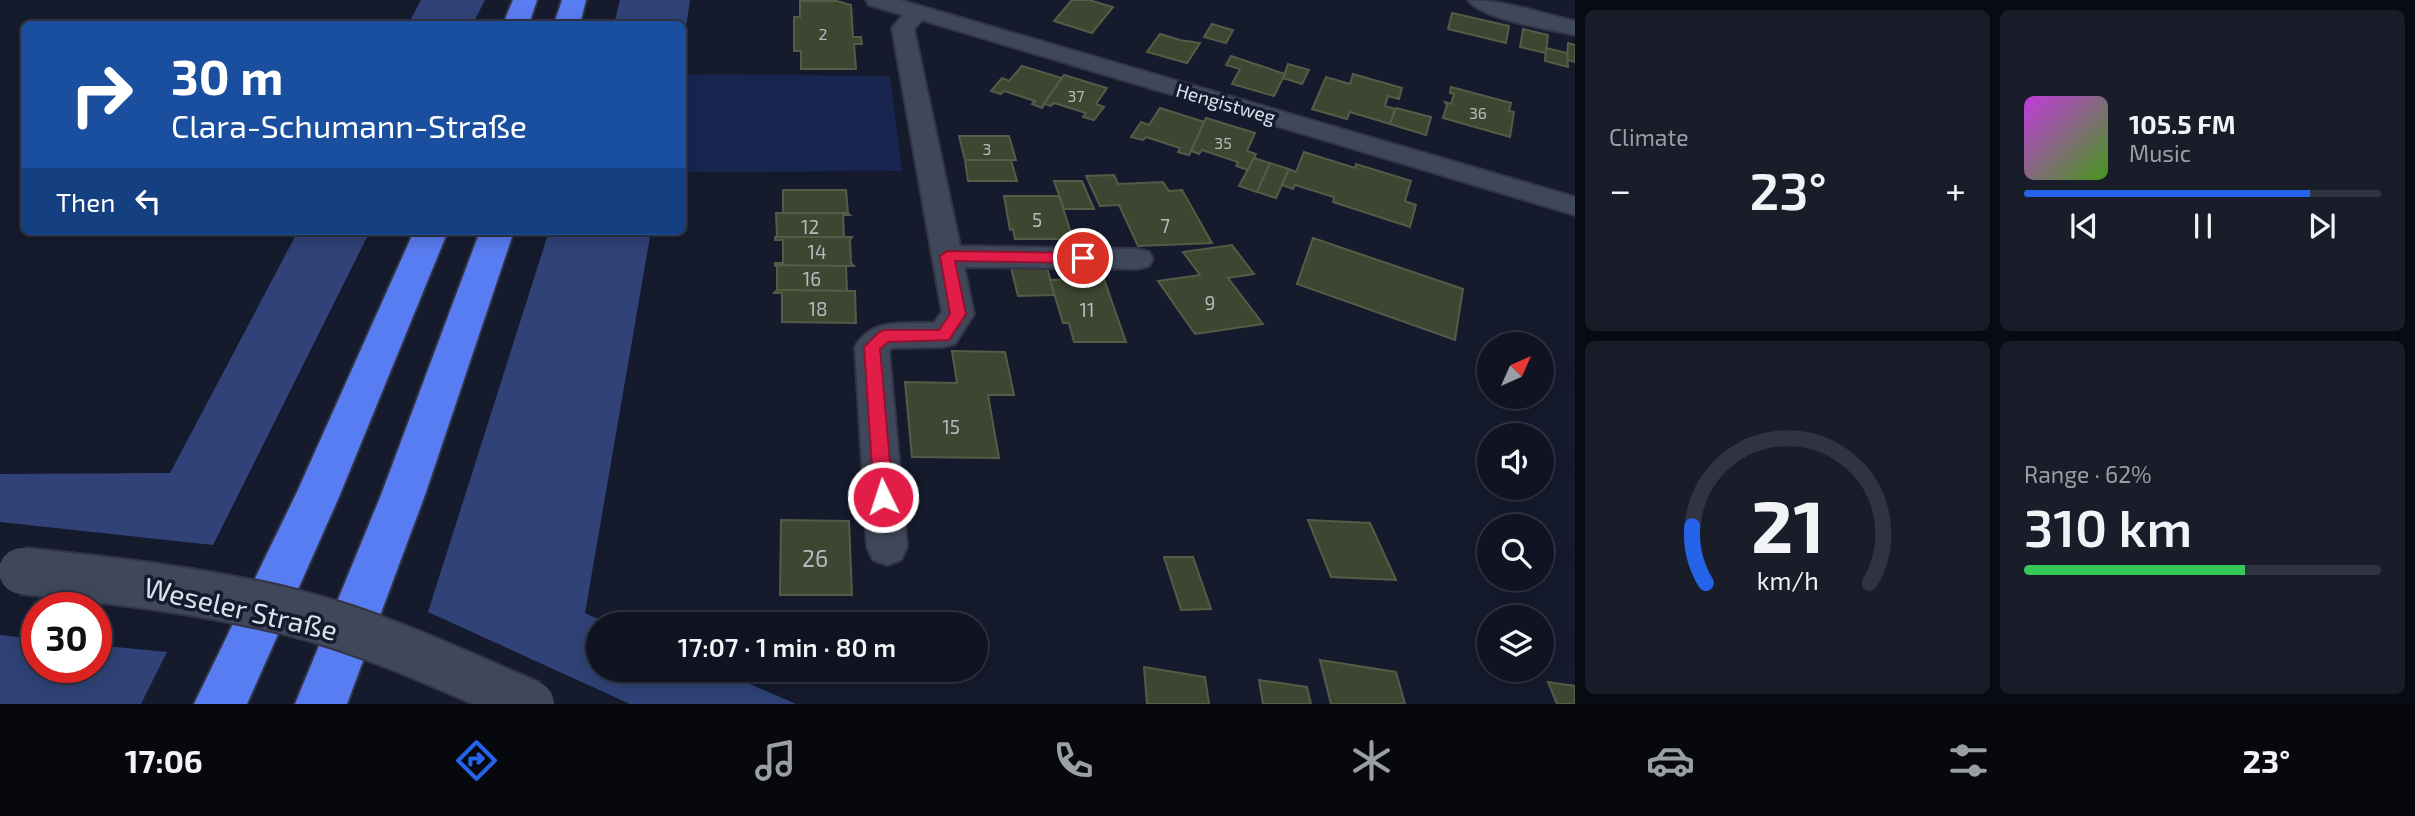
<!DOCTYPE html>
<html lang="en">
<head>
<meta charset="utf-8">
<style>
  :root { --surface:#101422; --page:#191d2a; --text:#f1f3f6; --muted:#9c9ea5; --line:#303340; --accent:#2563eb }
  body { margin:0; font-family:"Exo 2",sans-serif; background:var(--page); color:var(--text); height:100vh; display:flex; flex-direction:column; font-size:26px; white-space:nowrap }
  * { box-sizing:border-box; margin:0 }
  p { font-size:23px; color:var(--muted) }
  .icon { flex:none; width:38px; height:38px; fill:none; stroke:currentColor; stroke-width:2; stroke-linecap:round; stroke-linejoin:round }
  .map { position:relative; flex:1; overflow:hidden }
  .sheet { display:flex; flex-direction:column; gap:10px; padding:10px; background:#090b13; width:840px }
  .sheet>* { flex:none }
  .hud { position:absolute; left:21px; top:21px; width:665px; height:214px; border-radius:10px; box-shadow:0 4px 18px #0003,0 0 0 2px var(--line); background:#1a4fa0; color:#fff; overflow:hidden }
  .needle { width:46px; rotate:45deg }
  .controls { position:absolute; left:1477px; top:332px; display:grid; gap:14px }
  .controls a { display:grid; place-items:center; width:77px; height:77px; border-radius:50%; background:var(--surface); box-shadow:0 4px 18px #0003,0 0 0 2px var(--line); font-size:35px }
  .speed { position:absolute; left:21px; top:592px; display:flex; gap:14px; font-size:35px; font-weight:700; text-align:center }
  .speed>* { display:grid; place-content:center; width:91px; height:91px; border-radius:50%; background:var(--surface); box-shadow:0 4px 18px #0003,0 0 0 2px var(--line); line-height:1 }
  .speed .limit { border:10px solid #d22; background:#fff; color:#111 }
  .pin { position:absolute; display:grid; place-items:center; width:60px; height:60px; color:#fff; margin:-30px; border:4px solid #fff; border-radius:50%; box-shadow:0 2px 7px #0007 }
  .me { position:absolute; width:77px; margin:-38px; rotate:356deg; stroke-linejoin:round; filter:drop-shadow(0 0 5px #0008) }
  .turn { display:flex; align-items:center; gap:24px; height:147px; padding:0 35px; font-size:32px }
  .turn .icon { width:91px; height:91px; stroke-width:2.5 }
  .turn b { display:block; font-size:49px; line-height:60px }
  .then { display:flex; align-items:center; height:66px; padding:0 35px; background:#0003; gap:14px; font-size:26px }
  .big { font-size:52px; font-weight:600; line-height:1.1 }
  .sheet .widget { flex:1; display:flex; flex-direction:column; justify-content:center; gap:10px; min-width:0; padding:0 24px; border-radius:10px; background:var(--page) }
  .sheet .dial { align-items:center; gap:0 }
  .dial svg { height:182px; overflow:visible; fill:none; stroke:var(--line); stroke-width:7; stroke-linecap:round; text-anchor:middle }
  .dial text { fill:var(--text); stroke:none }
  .song { display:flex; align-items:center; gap:21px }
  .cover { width:84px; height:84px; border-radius:10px; background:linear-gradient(135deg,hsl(290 70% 55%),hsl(100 70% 35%)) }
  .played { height:7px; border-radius:4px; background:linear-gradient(90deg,var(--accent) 80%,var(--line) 80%) }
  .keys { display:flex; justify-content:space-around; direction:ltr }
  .heat { display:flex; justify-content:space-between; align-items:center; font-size:38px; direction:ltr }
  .charge { height:10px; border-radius:5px; background:linear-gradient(90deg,#34c759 62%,var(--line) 0) }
  .sheet .tiles { flex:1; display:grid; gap:10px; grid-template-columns:repeat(2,1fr) }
  .trip { position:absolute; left:586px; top:612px; width:402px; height:70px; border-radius:35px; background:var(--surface); box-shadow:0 4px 18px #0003,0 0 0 2px var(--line); font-weight:600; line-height:70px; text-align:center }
  .dock { display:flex; height:112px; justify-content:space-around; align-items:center; background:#06080e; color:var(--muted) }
  .dock .icon { width:49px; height:49px }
  .dock .selected { color:var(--accent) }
  .dock b { font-size:32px; color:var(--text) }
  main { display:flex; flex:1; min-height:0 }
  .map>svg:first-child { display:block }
  .green { fill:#18254f }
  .forest { fill:#304277 }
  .building { fill:#3e4631; stroke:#535c46; stroke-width:2 }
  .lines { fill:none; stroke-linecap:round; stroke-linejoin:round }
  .street-casing { stroke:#333544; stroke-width:4 }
  .highway-casing { stroke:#333544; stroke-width:4 }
  .street { fill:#3f475b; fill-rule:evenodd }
  .highway { fill:#587cf1; fill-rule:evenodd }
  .secondary-bridge-casing { stroke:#333544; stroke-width:50; stroke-linecap:butt }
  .secondary-bridge { stroke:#3f475b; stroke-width:46 }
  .route { fill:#e11d48; stroke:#92132f; stroke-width:2 }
  .labels { text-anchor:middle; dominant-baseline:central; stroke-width:7; stroke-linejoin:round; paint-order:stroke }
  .far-number-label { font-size:16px; fill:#b4babe }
  .far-street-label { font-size:19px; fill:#dbe1ed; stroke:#151b2d }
  .number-label { font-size:19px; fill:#b4babe }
  .near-number-label { font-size:23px; fill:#b4babe }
  .near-street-label { font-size:28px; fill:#dbe1ed; stroke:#151b2d }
</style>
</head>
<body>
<main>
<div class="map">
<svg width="1575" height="704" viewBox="0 0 1575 704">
  <rect width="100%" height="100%" fill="#151b2d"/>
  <!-- green -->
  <path class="green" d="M 683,74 L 890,76 L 902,171 L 683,172 Z"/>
  <!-- forest -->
  <g class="forest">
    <path d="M 421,0 L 485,0 L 473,24 L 408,24 Z"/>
    <path d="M 620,0 L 690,0 L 683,47 L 682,24 L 614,24 Z"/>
    <path d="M 298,231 L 370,231 L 213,545 L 0,522 L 0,474 L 170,473 Z"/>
    <path d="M 549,231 L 651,231 L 585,613 L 611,625 L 598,625 L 598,670 L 717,670 L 796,704 L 630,704 L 428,612 Z"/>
    <path d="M 0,635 L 37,639 L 37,667 L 96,667 L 96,645 L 167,652 L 141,704 L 0,704 Z"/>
  </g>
  <!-- building -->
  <g class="building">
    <path d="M 1072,0 L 1089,0 L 1113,7 L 1092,33 L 1054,21 Z"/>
    <path d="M 800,1 L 837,1 L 851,5 L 853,37 L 861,37 L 862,44 L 854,44 L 856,69 L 801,69 L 801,51 L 794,51 L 794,17 L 800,17 Z"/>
    <path d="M 1452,13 L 1509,26 L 1506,43 L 1448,29 Z"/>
    <path d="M 1212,24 L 1233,30 L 1226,43 L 1204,37 Z"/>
    <path d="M 1523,29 L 1548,35 L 1546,53 L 1520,47 Z"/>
    <path d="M 1160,34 L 1180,40 L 1200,43 L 1187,63 L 1147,52 Z"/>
    <path d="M 1568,43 L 1575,45 L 1575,62 L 1567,60 Z"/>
    <path d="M 1546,48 L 1567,53 L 1568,67 L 1545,61 Z"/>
    <path d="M 1231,56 L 1285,74 L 1274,96 L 1232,84 L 1240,69 L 1226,65 Z"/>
    <path d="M 1288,64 L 1309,70 L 1302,84 L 1283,78 Z"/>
    <path d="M 1022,66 L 1062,78 L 1042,108 L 1032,104 L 1035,101 L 1004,91 L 1001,94 L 991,91 L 1002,78 L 1009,81 Z"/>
    <path d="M 1353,74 L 1402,88 L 1399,99 L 1388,96 L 1385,106 L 1395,109 L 1390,124 L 1350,112 L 1347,119 L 1312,109 L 1326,77 L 1350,84 Z"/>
    <path d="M 1064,75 L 1107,88 L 1096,104 L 1104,107 L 1094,120 L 1083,117 L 1086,113 L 1054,103 L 1051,106 L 1044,104 Z"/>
    <path d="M 1451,87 L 1511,103 L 1509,111 L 1514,112 L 1510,137 L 1443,118 L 1447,105 L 1445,102 L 1451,104 L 1454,94 L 1450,93 Z"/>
    <path d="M 1160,108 L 1205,122 L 1189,155 L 1178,152 L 1180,148 L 1146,137 L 1143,140 L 1131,137 L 1141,122 L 1149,125 Z"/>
    <path d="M 1396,108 L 1431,117 L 1426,135 L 1390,124 Z"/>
    <path d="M 1206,118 L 1255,133 L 1247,151 L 1256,154 L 1248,170 L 1236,166 L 1238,162 L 1202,150 L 1199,154 L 1191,151 Z"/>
    <path d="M 959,136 L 1009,136 L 1016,160 L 965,160 Z"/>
    <path d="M 1304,152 L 1355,168 L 1356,164 L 1411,181 L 1405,201 L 1416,205 L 1410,227 L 1333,202 L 1334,197 L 1295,185 L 1293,189 L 1282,185 L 1289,169 L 1296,172 Z"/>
    <path d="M 1254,158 L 1270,163 L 1257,192 L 1239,186 Z"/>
    <path d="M 965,160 L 1011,160 L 1017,181 L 968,181 Z"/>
    <path d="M 1270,163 L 1289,169 L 1276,198 L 1257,192 Z"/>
    <path d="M 1114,175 L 1118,184 L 1163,182 L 1169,191 L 1182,190 L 1212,243 L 1138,246 L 1119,205 L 1100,206 L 1086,176 Z"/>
    <path d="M 1054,181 L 1082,181 L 1094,209 L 1064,209 Z"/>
    <path d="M 783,190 L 846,190 L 848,213 L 783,213 Z"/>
    <path d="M 1004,196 L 1059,196 L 1073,239 L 1015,239 L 1013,229 L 1010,230 Z"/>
    <path d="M 776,213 L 848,213 L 850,215 L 843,215 L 844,237 L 777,237 Z"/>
    <path d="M 775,237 L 852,237 L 850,240 L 851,263 L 854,266 L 775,266 L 775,263 L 783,263 L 783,240 L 775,240 Z"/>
    <path d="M 1313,238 L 1463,289 L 1455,340 L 1297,284 Z"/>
    <path d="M 1232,245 L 1254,274 L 1228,278 L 1263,324 L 1195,334 L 1158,281 L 1200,275 L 1183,252 Z"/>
    <path d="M 777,265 L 846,266 L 847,291 L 777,290 Z"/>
    <path d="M 1011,268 L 1047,268 L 1055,295 L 1018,296 Z"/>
    <path d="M 1104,279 L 1126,342 L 1074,342 L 1069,323 L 1063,323 L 1050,280 Z"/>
    <path d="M 777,290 L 855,291 L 856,323 L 782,322 L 782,293 L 774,293 Z"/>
    <path d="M 952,351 L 1005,352 L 1014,395 L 988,395 L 999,458 L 912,457 L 905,382 L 957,383 Z"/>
    <path d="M 781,520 L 849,521 L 852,595 L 780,595 Z"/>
    <path d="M 1308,520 L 1370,523 L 1396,580 L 1331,577 Z"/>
    <path d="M 1164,557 L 1193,557 L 1211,609 L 1181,610 Z"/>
    <path d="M 1320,660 L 1396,672 L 1405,704 L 1331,704 Z"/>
    <path d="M 1144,667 L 1205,677 L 1209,704 L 1147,704 Z"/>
    <path d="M 1259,680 L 1307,687 L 1311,704 L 1263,704 Z"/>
    <path d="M 1548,682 L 1575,686 L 1575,704 L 1557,704 Z"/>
  </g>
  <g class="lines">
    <!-- street casing -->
    <g class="street-casing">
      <g id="street">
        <path d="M 866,0 L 900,0 L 1575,197 L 1575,215 L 922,20 L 914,29 L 960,246 L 1138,249 L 1149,252 L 1153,259 L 1149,266 L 1138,269 L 964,267 L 974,314 L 955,344 L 943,347 L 892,348 L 889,351 L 907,547 L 901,560 L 887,565 L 873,560 L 867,547 L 855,347 C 872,317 904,324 934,323 L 942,312 L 892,28 L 903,15 L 869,5 Z"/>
        <path d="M 1468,0 C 1504,0 1540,13 1575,21 L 1575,35 C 1550,29 1483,20 1468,0 Z"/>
      </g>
    </g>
    <!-- highway casing -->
    <g class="highway-casing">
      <g id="highway">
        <path d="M 513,0 L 537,0 L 529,24 L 503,24 Z"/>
        <path d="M 562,0 L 586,0 L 580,24 L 554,24 Z"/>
        <path d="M 414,231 L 448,231 L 339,497 L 247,704 L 194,704 L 297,492 Z"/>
        <path d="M 480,231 L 514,231 L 425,495 L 347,704 L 295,704 L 381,495 Z"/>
      </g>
    </g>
    <!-- street -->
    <use href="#street" class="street"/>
    <!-- highway -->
    <use href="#highway" class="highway"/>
    <!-- secondary-bridge casing -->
    <g class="secondary-bridge-casing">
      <path id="secondary-bridge" d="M 22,571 C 116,581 211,591 302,615 C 381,636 456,672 531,704"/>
    </g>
    <!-- secondary-bridge -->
    <use href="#secondary-bridge" class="secondary-bridge"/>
  </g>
  <!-- route -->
  <path class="route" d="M 947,251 L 1083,253 L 1090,258 L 1083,263 L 955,261 L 966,314 L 949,340 L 888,342 L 880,349 L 893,497 L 890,502 L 883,505 L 877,502 L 874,497 L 864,347 L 879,332 L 884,330 L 939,330 L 950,314 L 940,256 Z"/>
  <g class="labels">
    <!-- far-number labels -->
    <g class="far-number-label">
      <text x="823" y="33">2</text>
      <text x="1076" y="95">37</text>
      <text x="1478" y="112">36</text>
      <text x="1223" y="142">35</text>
      <text x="987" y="148">3</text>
    </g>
    <!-- far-street labels -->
    <g class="far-street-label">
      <text transform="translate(1226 103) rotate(16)">Hengistweg</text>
    </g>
    <!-- number labels -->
    <g class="number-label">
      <text x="1037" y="219">5</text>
      <text x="1165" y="225">7</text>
      <text x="810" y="226">12</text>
      <text x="817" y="251">14</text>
      <text x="812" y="278">16</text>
      <text x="1210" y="302">9</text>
      <text x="818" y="308">18</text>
      <text x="1087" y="309">11</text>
      <text x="951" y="426">15</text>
    </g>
    <!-- near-number labels -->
    <g class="near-number-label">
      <text x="815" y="558">26</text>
    </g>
    <!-- near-street labels -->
    <g class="near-street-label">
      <text transform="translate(241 608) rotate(13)">Weseler Straße</text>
    </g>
  </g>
</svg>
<div class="controls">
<a><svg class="needle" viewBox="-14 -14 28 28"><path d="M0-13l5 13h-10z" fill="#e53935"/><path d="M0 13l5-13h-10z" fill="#9c9ea5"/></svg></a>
<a><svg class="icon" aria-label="sound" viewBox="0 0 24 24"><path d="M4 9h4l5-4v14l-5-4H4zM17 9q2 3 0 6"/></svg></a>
<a><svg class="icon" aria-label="search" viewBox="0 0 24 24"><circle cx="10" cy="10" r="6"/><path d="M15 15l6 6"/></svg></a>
<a><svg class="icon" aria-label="layers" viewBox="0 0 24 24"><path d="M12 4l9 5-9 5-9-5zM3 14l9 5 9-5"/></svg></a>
</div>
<div class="speed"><div class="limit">30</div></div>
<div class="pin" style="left:1083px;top:258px;background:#d93025"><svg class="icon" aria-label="arrive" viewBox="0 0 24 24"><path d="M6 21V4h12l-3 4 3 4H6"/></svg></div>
<svg class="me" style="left:883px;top:497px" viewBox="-20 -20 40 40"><circle r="17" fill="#e11d48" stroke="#fff" stroke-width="3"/><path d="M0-11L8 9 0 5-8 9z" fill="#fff"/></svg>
<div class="trip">17:07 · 1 min · 80 m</div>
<div class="hud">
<div class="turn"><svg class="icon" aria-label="right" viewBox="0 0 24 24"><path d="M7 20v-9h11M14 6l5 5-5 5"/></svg><div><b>30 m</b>Clara-Schumann-Straße</div></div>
<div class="then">Then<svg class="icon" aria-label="left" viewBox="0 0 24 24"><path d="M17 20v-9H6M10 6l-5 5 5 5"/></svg></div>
</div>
</div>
<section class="sheet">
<div class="tiles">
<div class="widget"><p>Climate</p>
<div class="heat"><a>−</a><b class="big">23°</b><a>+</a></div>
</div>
<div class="widget">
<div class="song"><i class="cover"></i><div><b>105.5 FM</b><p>Music</p></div></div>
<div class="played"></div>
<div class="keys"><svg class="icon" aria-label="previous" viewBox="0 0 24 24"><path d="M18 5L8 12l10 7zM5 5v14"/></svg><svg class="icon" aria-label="pause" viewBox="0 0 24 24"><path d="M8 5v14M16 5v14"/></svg><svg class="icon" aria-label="next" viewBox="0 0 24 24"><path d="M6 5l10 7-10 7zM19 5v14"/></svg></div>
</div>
<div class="widget dial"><svg viewBox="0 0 100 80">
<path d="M14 69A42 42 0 1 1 86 69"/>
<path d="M14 69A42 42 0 0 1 8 44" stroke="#2563eb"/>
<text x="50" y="56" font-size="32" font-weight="700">21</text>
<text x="50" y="72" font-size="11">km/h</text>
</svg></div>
<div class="widget"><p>Range · 62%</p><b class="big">310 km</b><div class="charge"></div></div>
</div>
</section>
</main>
<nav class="dock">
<b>17:06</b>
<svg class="icon selected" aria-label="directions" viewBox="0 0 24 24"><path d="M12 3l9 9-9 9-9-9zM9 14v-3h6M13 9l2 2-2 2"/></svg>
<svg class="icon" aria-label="music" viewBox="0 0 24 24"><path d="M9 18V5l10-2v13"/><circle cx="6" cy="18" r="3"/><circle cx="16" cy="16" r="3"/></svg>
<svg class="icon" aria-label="phone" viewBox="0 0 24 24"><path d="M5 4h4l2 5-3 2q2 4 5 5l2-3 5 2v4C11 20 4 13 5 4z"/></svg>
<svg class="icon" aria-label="climate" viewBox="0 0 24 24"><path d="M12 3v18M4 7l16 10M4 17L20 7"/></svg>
<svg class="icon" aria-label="car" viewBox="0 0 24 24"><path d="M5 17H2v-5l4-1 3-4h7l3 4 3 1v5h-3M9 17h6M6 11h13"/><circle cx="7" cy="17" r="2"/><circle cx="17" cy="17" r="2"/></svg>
<svg class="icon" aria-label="filters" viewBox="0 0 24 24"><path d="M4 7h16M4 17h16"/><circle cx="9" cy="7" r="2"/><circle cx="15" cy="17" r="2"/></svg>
<b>23°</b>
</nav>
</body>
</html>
